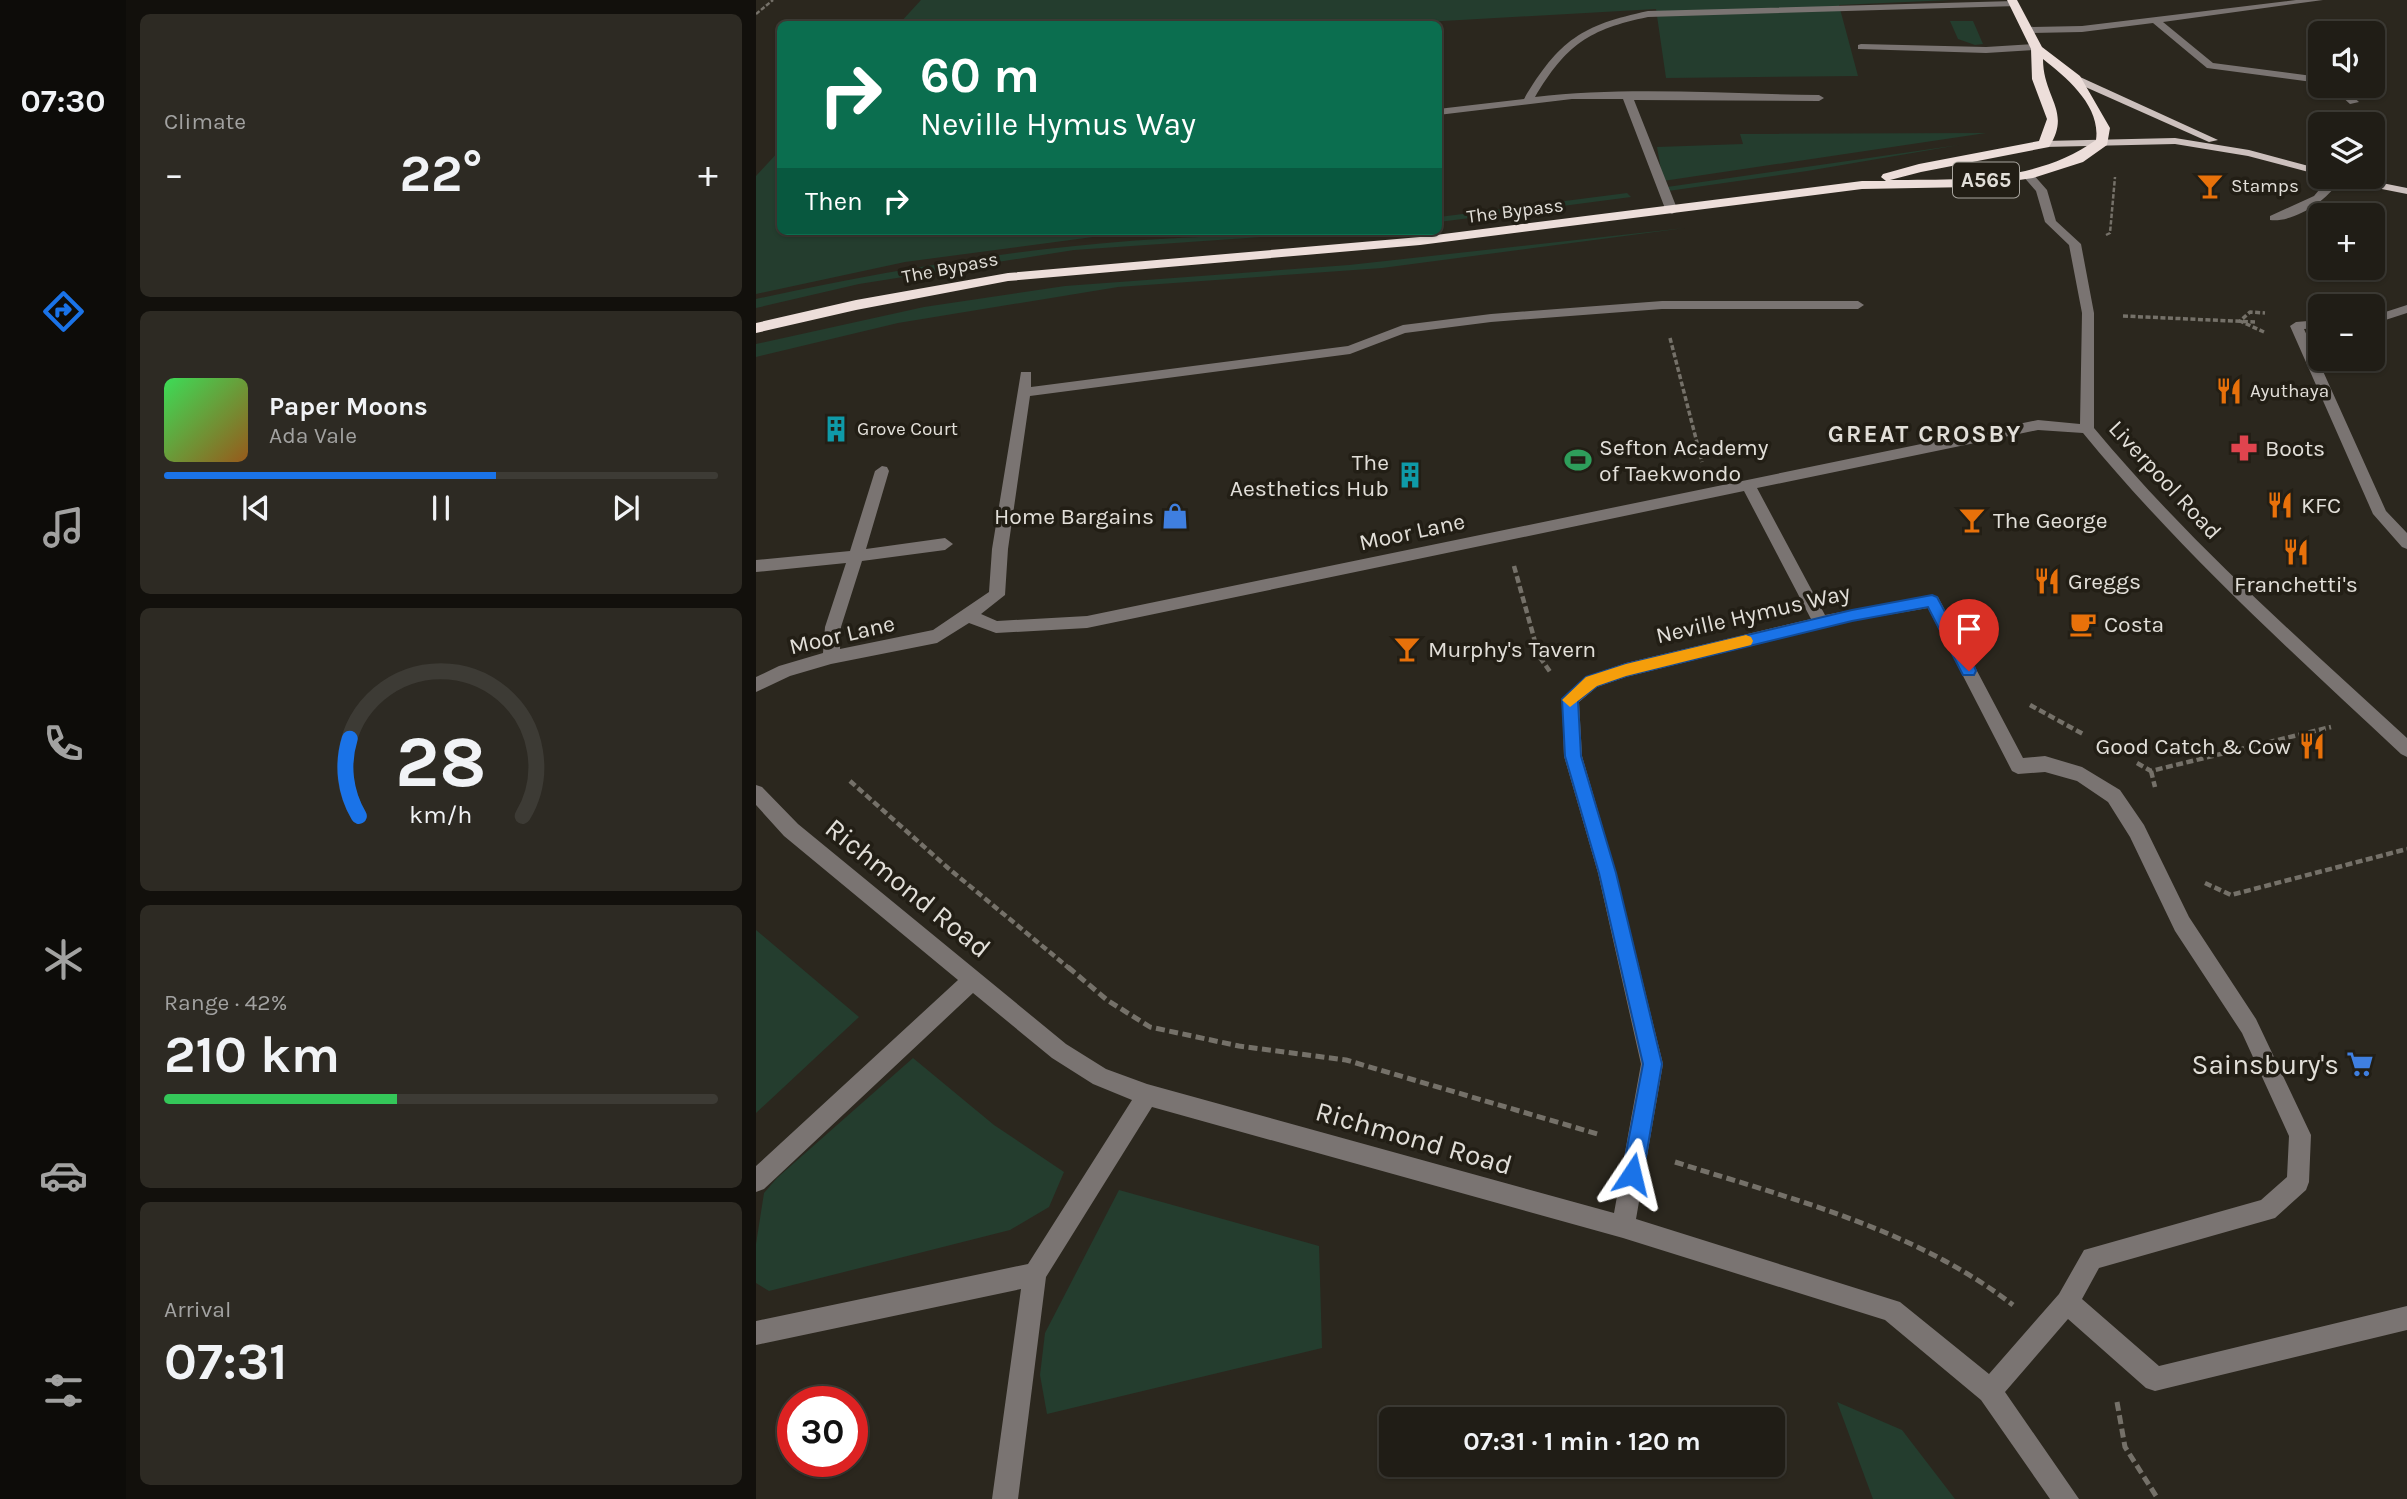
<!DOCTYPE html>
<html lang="en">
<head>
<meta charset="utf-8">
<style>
  :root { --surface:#201d16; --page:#2d2a23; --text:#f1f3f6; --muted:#a2a2a1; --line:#3d3b35; --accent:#1a73e8 }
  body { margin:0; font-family:Karla,sans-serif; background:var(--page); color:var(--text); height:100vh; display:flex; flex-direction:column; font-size:26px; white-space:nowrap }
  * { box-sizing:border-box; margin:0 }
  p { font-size:23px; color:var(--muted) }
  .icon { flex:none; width:38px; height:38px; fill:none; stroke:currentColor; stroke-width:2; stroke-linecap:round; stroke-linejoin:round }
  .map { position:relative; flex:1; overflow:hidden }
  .panel { display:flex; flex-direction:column; gap:14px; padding:14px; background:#12100c; width:630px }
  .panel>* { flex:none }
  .top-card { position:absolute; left:21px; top:21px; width:665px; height:214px; border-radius:10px; box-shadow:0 2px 5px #0004,0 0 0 2px var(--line); background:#0b6e4f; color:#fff; overflow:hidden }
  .controls { position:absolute; left:1552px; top:21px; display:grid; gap:14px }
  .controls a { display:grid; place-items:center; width:77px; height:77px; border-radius:10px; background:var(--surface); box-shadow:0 2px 5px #0004,0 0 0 2px var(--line); font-size:35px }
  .speed { position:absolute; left:21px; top:1386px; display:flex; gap:14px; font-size:35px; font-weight:700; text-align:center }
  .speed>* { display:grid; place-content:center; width:91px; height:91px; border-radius:50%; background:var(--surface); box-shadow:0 2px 5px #0004,0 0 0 2px var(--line); line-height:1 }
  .speed .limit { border:10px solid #d22; background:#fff; color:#111 }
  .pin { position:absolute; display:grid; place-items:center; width:60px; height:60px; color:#fff; margin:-72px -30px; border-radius:50% 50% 50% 0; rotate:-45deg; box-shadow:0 0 7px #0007 }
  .pin .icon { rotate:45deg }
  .me { position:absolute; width:77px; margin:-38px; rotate:10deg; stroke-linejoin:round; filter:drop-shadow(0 0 5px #0008) }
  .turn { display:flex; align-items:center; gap:24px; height:147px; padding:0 28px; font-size:32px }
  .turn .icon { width:91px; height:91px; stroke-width:2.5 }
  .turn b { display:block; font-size:49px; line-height:60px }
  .then { display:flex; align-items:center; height:66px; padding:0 28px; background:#0003; gap:14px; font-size:26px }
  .big { font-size:52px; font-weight:700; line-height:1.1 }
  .panel .tile { flex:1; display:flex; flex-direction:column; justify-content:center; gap:10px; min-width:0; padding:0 24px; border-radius:10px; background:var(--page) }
  .panel .dial { align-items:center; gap:0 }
  .dial svg { height:182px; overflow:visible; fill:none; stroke:var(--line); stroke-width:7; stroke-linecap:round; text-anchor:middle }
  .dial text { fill:var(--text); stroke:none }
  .song { display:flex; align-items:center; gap:21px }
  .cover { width:84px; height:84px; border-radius:10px; background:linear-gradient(135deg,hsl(130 70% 55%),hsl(30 70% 35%)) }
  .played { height:7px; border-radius:4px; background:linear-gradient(90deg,var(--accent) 60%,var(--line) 60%) }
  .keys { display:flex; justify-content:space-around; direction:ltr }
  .heat { display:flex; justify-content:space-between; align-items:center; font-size:38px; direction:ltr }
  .charge { height:10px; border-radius:5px; background:linear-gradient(90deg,#34c759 42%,var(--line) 0) }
  .trip { position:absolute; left:623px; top:1407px; width:406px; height:70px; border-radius:10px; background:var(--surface); box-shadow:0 2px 5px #0004,0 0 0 2px var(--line); font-weight:700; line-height:70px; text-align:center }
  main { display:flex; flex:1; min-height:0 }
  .dock { display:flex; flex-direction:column; width:126px; justify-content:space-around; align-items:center; background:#0d0c09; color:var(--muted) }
  .dock .icon { width:49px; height:49px }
  .dock .active { color:var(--accent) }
  .dock b { font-size:32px; color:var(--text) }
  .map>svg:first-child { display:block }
  .green { fill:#243d2e }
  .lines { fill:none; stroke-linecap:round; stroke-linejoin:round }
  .path-far3 { stroke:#757169; stroke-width:2.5; stroke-dasharray:4.5 2; stroke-linecap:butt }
  .path-far2 { stroke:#757169; stroke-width:3.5; stroke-dasharray:5 2.5; stroke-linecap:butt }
  .path-far1 { stroke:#757169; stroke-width:4.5; stroke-dasharray:7 3.5; stroke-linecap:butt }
  .path { stroke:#757169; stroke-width:5; stroke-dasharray:9 4.5; stroke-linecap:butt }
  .minor { fill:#7a7472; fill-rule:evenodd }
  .major { fill:#ccc0bd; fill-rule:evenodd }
  .highway { fill:#eddeda; fill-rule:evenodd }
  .route { fill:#1a73e8; stroke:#114b97; stroke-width:2 }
  .slow { fill:#f59e0b }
  .labels { text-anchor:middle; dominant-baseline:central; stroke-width:7; stroke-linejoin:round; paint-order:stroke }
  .far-poi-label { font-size:19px; fill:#e2dfd9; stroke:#221e15; text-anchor:start }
  .far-street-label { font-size:19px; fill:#e2dfd9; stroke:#221e15 }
  .shield { fill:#221e15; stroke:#a8a59e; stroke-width:2 }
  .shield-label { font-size:21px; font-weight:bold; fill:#e2dfd9 }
  .poi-label { font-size:23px; fill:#e2dfd9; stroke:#221e15; text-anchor:start }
  .street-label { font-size:23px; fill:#e2dfd9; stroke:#221e15 }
  .far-district-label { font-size:24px; font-weight:bold; letter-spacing:2px; fill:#e2dfd9; stroke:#221e15 }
  .near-street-label { font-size:28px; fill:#e2dfd9; stroke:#221e15 }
  .near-poi-label { font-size:28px; fill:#e2dfd9; stroke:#221e15; text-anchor:end }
</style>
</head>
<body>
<main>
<nav class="dock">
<b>07:30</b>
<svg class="icon active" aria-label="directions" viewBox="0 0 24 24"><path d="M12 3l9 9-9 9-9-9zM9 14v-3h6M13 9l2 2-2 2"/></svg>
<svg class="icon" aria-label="music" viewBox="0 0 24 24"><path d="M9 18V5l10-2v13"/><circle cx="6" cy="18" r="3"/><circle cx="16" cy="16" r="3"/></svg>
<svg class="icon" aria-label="phone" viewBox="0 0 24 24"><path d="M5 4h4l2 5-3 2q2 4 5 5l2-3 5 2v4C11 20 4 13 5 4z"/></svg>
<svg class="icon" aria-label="climate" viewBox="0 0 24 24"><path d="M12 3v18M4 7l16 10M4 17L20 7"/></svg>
<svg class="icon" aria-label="car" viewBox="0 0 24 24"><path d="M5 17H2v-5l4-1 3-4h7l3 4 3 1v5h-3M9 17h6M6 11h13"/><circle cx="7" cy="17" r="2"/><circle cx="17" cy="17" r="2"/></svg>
<svg class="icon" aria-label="filters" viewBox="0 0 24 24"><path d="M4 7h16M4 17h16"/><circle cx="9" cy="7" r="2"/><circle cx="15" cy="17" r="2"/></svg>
</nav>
<section class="panel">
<div class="tile"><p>Climate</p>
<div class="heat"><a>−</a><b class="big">22°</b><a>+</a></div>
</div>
<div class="tile">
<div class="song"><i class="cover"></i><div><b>Paper Moons</b><p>Ada Vale</p></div></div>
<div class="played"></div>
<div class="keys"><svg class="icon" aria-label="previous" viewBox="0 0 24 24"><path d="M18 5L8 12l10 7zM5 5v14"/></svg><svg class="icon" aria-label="pause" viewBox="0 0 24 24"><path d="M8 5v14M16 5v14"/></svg><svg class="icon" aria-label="next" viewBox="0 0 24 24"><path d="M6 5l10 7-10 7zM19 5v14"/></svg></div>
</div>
<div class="tile dial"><svg viewBox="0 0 100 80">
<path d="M14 69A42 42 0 1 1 86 69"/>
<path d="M14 69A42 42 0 0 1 10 35" stroke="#1a73e8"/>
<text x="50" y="56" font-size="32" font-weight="700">28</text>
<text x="50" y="72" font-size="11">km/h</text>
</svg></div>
<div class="tile"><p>Range · 42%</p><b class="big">210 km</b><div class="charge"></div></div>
<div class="tile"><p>Arrival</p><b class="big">07:31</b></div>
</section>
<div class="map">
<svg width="1651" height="1499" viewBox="0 0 1651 1499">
  <rect width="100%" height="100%" fill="#2b271e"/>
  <!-- green -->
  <g class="green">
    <path d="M 165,0 L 1195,0 L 1083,5 L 1102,76 L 910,78 L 900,9 L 634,24 L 143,24 Z"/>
    <path d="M 1194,21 L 1217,21 L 1227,44 L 1219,45 L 1202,39 Z"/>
    <path d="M 1230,133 L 907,181 L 901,147 L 987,144 L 984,134 Z"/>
    <path d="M 1203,145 L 1051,171 L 912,191 L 911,187 Z"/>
    <path d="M 24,150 L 24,231 L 404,231 L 367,233 L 149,262 L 0,294 L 0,176 Z"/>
    <path d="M 871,193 L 875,197 L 683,222 L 683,217 Z"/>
    <path d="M 929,228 L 626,268 L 362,287 L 142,323 L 0,357 L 0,344 L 168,307 L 309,286 L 593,265 Z"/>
    <path d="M 548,231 L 591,231 L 318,250 L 103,284 L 0,308 L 0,299 C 123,272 247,251 373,241 C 431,236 490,237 548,231 Z"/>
    <path d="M 0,930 L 103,1017 L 0,1113 Z"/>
    <path d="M 157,1058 L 238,1125 L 308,1172 L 293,1207 L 254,1230 L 13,1291 L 0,1283 L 0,1244 L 8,1193 L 21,1178 Z"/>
    <path d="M 363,1190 L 563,1246 L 566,1348 L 291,1414 L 284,1375 L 289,1333 Z"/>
    <path d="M 1081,1402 L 1146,1430 L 1199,1499 L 1117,1499 Z"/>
  </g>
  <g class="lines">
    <!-- path-far3 -->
    <g class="path-far3">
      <path d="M 0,14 L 17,0"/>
      <path d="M 1350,235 L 1354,233 L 1359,177"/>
    </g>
    <!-- path-far2 -->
    <g class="path-far2">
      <path d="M 1367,316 L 1499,322"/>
      <path d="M 1508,332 L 1484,321 L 1494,312 L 1509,313"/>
      <path d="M 914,338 L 946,462"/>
    </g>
    <!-- path-far1 -->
    <g class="path-far1">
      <path d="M 758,566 L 783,656 L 795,673"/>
      <path d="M 1274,705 L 1327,734"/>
      <path d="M 1381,763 L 1395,771 L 1575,727"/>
      <path d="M 1395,771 L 1399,787"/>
      <path d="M 94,781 L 192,868 L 314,969"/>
      <path d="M 1449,883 L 1475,895 L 1651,849"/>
    </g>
    <!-- path -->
    <g class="path">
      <path d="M 312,967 L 351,1000 L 394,1027 L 483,1046 L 590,1060 L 845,1135"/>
      <path d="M 919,1162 C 1035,1199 1159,1229 1257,1305"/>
      <path d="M 1361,1402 L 1369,1447 L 1402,1499"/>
    </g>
    <!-- minor -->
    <g class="minor">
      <path d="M 1540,0 L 1567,0 L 1407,22 L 1457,63 L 1564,77 L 1564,83 L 1451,68 L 1397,23 L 1326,32 L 1271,33 L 1266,30 L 1271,27 L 1326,26 Z"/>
      <path d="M 1258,1 L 1263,4 L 1261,6 L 892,17 C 833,29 810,45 779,97 C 870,86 971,94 1063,95 L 1068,98 L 1063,101 L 878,100 L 922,211 L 916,214 L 910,211 L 867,99 L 816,99 L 682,115 L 682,109 L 768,99 C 803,40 826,25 892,11 Z"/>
      <path d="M 1105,44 L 1230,47 L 1280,44 L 1285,47 L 1280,50 L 1230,53 L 1102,49 L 1102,45 Z"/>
      <path d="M 1574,86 L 1585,86 L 1603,102 L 1594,104 Z"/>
      <path d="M 1268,173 L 1276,173 L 1291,190 L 1300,221 L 1325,244 L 1338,313 L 1338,428 C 1432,541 1543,639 1651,738 L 1651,757 L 1645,754 C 1535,651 1423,550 1327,433 L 1282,430 L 1001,488 L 1069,615 L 1176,595 L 1182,597 L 1267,758 L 1289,756 L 1326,767 L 1364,790 L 1388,825 L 1433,917 L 1500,1019 L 1555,1135 L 1553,1182 L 1550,1190 L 1519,1218 L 1343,1268 L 1326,1299 L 1403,1366 L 1651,1306 L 1651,1330 L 1399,1391 L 1390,1388 L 1312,1319 L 1249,1392 L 1323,1499 L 1294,1499 L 1225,1400 L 1129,1320 L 867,1238 L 396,1107 L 290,1277 L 262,1499 L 236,1499 L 265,1289 L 0,1345 L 0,1321 L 272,1264 L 376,1100 L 337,1084 L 296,1058 L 217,993 L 8,1189 L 0,1192 L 0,1166 L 202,980 L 28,836 L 0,805 L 0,785 L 6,787 L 42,824 L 310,1044 L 350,1069 L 391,1084 L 858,1213 L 885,1064 L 842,873 L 808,756 L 806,699 L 829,677 L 870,663 L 1055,619 L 988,491 L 331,628 L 240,633 L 213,623 L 181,643 L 75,664 L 34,676 L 0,692 L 0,677 L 23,666 L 67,653 L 69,627 L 90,563 L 0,572 L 0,560 L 94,551 L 119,471 L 126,466 L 131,467 L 133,471 L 110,549 L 189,538 L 197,544 L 189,550 L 106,561 L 85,627 L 84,649 L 177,630 L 233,592 L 236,549 L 265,372 L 275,372 L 275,387 L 592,346 L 647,325 L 735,314 L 906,301 L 1102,301 L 1108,305 L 1102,309 L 906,309 L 735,322 L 649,333 L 594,354 L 274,396 L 252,549 L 249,595 L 225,614 L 241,621 L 331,616 L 1282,420 L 1324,424 L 1326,313 L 1313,245 L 1289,222 L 1280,191 L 1266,175 ZM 1172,608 L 1256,771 L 1262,774 L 1289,772 L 1321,781 L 1352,802 L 1374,837 L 1419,931 L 1486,1033 L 1533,1136 L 1531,1177 L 1505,1200 L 1328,1250 L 1303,1294 L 1233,1374 L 1144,1302 L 880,1219 L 907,1064 L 860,873 L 826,756 L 823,702 L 841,687 L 870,677 L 1096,621 Z"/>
      <path d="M 1574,177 L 1585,177 C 1575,199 1538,223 1514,220 L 1514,216 L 1558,196 Z"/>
      <path d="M 1651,305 L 1651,313 L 1617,324 L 1617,316 Z"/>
      <path d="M 1564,320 L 1564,328 L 1548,329 L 1630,511 L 1651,533 L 1651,549 L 1646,547 L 1617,514 L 1534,326 L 1540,322 Z"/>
    </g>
    <!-- major -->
    <g class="major">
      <path d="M 1316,77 L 1324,77 L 1462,140 L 1453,142 L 1316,81 Z"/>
      <path d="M 1419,138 L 1493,150 L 1564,169 L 1564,175 L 1492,156 L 1419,144 L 1288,147 L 1283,144 L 1288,141 Z"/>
      <path d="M 1575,177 L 1596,177 L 1651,188 L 1651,194 L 1580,180 Z"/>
    </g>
    <!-- highway -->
    <path class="highway" d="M 1251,0 L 1261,0 L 1286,47 L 1324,76 L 1354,128 L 1351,145 L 1327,162 L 1277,178 L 1215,187 L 1106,189 L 664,245 L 252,281 L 100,310 L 0,333 L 0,323 L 100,300 L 252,273 L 664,237 L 1106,181 L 1130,181 L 1125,177 L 1127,174 L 1163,164 L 1283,141 L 1291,119 L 1276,79 L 1275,49 ZM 1287,59 C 1311,78 1345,106 1340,140 C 1280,183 1205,179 1134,180 L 1165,172 L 1293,147 C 1316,111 1287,98 1287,59 Z"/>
  </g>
  <!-- route -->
  <path class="route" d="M 1176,595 L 1181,597 L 1218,666 L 1220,671 L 1218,675 L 1207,675 L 1172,607 L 1096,621 L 870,676 L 841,686 L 822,701 L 825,756 L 860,873 L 906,1064 L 887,1174 L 884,1182 L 876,1185 L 869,1182 L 866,1174 L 887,1064 L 843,873 L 809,756 L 806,699 L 830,677 L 870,664 L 1096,610 Z"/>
  <!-- slow -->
  <path class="slow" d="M 990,635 L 995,637 L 997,641 L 995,645 L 870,676 L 841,686 L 814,707 L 806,700 L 830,677 L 870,664 Z"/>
  <!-- icons -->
  <defs>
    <g id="bar-bare" transform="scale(2.1)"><path d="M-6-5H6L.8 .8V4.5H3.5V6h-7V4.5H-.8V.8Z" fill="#e8710a" stroke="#221e15" stroke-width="2.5" paint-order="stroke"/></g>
    <g id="restaurant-bare" transform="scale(2.1)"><path d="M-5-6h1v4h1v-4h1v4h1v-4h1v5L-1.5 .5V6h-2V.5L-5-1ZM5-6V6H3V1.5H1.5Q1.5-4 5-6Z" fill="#e8710a" stroke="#221e15" stroke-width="2.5" paint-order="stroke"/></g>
    <g id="building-bare" transform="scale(2.1)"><path d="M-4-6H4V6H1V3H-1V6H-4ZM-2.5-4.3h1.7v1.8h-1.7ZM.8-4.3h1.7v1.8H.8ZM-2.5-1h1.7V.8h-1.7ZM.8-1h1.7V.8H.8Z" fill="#0f9aa8" stroke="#221e15" stroke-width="2.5" paint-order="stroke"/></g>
    <g id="pharmacy-bare" transform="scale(2.1)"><path d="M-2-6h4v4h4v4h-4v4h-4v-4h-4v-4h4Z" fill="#e0444e" stroke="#221e15" stroke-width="2.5" paint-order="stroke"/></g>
    <g id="stadium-bare" transform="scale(2.1)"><path d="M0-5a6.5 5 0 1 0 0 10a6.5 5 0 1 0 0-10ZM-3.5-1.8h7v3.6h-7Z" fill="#2e9e5b" stroke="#221e15" stroke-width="2.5" paint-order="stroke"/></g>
    <g id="shop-bare" transform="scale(2.1)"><path d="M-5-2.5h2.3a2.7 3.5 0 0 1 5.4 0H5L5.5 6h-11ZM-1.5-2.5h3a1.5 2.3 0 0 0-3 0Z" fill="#3f7fe0" stroke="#221e15" stroke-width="2.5" paint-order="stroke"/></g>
    <g id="cafe-bare" transform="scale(2.1)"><path d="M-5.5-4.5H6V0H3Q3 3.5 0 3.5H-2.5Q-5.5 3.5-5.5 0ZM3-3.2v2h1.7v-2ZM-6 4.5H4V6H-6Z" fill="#e8710a" stroke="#221e15" stroke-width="2.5" paint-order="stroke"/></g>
    <g id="supermarket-bare" transform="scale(2.1)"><path d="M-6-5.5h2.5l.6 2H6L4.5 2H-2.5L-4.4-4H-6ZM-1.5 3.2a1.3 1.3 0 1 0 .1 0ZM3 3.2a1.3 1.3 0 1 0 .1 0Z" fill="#3f7fe0" stroke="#221e15" stroke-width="2.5" paint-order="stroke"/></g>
  </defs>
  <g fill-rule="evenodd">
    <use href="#bar-bare" x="1454" y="186"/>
    <use href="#restaurant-bare" x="1473" y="391"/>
    <use href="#building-bare" x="80" y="429"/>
    <use href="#pharmacy-bare" x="1488" y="448"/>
    <use href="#stadium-bare" x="822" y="460"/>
    <use href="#building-bare" x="654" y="475"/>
    <use href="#restaurant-bare" x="1524" y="505"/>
    <use href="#shop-bare" x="419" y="516"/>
    <use href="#bar-bare" x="1216" y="520"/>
    <use href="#restaurant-bare" x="1540" y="552"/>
    <use href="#restaurant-bare" x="1291" y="581"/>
    <use href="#cafe-bare" x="1327" y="624"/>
    <use href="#bar-bare" x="651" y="649"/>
    <use href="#restaurant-bare" x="1556" y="746"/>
    <use href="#supermarket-bare" x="1604" y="1064"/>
  </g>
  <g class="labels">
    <!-- far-poi labels -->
    <g class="far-poi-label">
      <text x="1475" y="186">Stamps</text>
      <text x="1494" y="391">Ayuthaya</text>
      <text x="101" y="429">Grove Court</text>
    </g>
    <!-- far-street labels -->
    <g class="far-street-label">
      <text transform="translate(759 211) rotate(-7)">The Bypass</text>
      <text transform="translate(194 268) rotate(-11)">The Bypass</text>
    </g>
    <!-- shield labels -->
    <rect class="shield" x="1197" y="162.5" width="66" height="35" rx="5"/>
    <g class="shield-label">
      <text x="1230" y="180">A565</text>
    </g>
    <!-- poi labels -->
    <g class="poi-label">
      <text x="843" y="447">Sefton Academy<tspan x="843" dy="26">of Taekwondo</tspan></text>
      <text x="1509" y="448">Boots</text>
      <text x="633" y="462" text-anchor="end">The<tspan x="633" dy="26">Aesthetics Hub</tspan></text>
      <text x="1545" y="505">KFC</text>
      <text x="398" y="516" text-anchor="end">Home Bargains</text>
      <text x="1237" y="520">The George</text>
      <text x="1312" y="581">Greggs</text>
      <text x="1540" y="584" text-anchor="middle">Franchetti's</text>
      <text x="1348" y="624">Costa</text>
      <text x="672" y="649">Murphy's Tavern</text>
      <text x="1535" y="746" text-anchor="end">Good Catch &amp; Cow</text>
    </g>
    <!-- street labels -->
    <g class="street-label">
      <text transform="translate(1409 480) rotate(47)">Liverpool Road</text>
      <text transform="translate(656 532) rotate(-12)">Moor Lane</text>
      <text transform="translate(997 614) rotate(-13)">Neville Hymus Way</text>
      <text transform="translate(86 635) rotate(-13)">Moor Lane</text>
    </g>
    <!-- far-district labels -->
    <g class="far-district-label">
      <text x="1169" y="434">GREAT CROSBY</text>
    </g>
    <!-- near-street labels -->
    <g class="near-street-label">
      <text transform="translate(152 888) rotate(39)">Richmond Road</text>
      <text transform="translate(658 1138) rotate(16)">Richmond Road</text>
    </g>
    <!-- near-poi labels -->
    <g class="near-poi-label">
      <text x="1583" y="1064">Sainsbury's</text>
    </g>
  </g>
</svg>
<div class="controls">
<a><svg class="icon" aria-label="sound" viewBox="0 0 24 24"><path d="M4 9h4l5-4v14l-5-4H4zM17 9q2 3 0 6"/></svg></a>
<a><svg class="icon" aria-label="layers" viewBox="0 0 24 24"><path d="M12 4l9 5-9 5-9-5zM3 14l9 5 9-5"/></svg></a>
<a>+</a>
<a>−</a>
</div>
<div class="speed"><div class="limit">30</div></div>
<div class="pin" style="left:1213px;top:671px;background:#d93025"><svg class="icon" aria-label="arrive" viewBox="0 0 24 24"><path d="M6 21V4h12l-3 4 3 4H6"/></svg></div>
<svg class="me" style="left:876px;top:1174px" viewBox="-20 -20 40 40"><path d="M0-17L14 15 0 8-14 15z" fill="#1a73e8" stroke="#fff" stroke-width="4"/></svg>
<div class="trip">07:31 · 1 min · 120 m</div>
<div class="top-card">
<div class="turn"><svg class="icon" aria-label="right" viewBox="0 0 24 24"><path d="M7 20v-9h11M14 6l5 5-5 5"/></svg><div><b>60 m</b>Neville Hymus Way</div></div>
<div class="then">Then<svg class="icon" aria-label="right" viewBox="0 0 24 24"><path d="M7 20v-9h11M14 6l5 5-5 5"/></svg></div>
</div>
</div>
</main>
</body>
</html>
